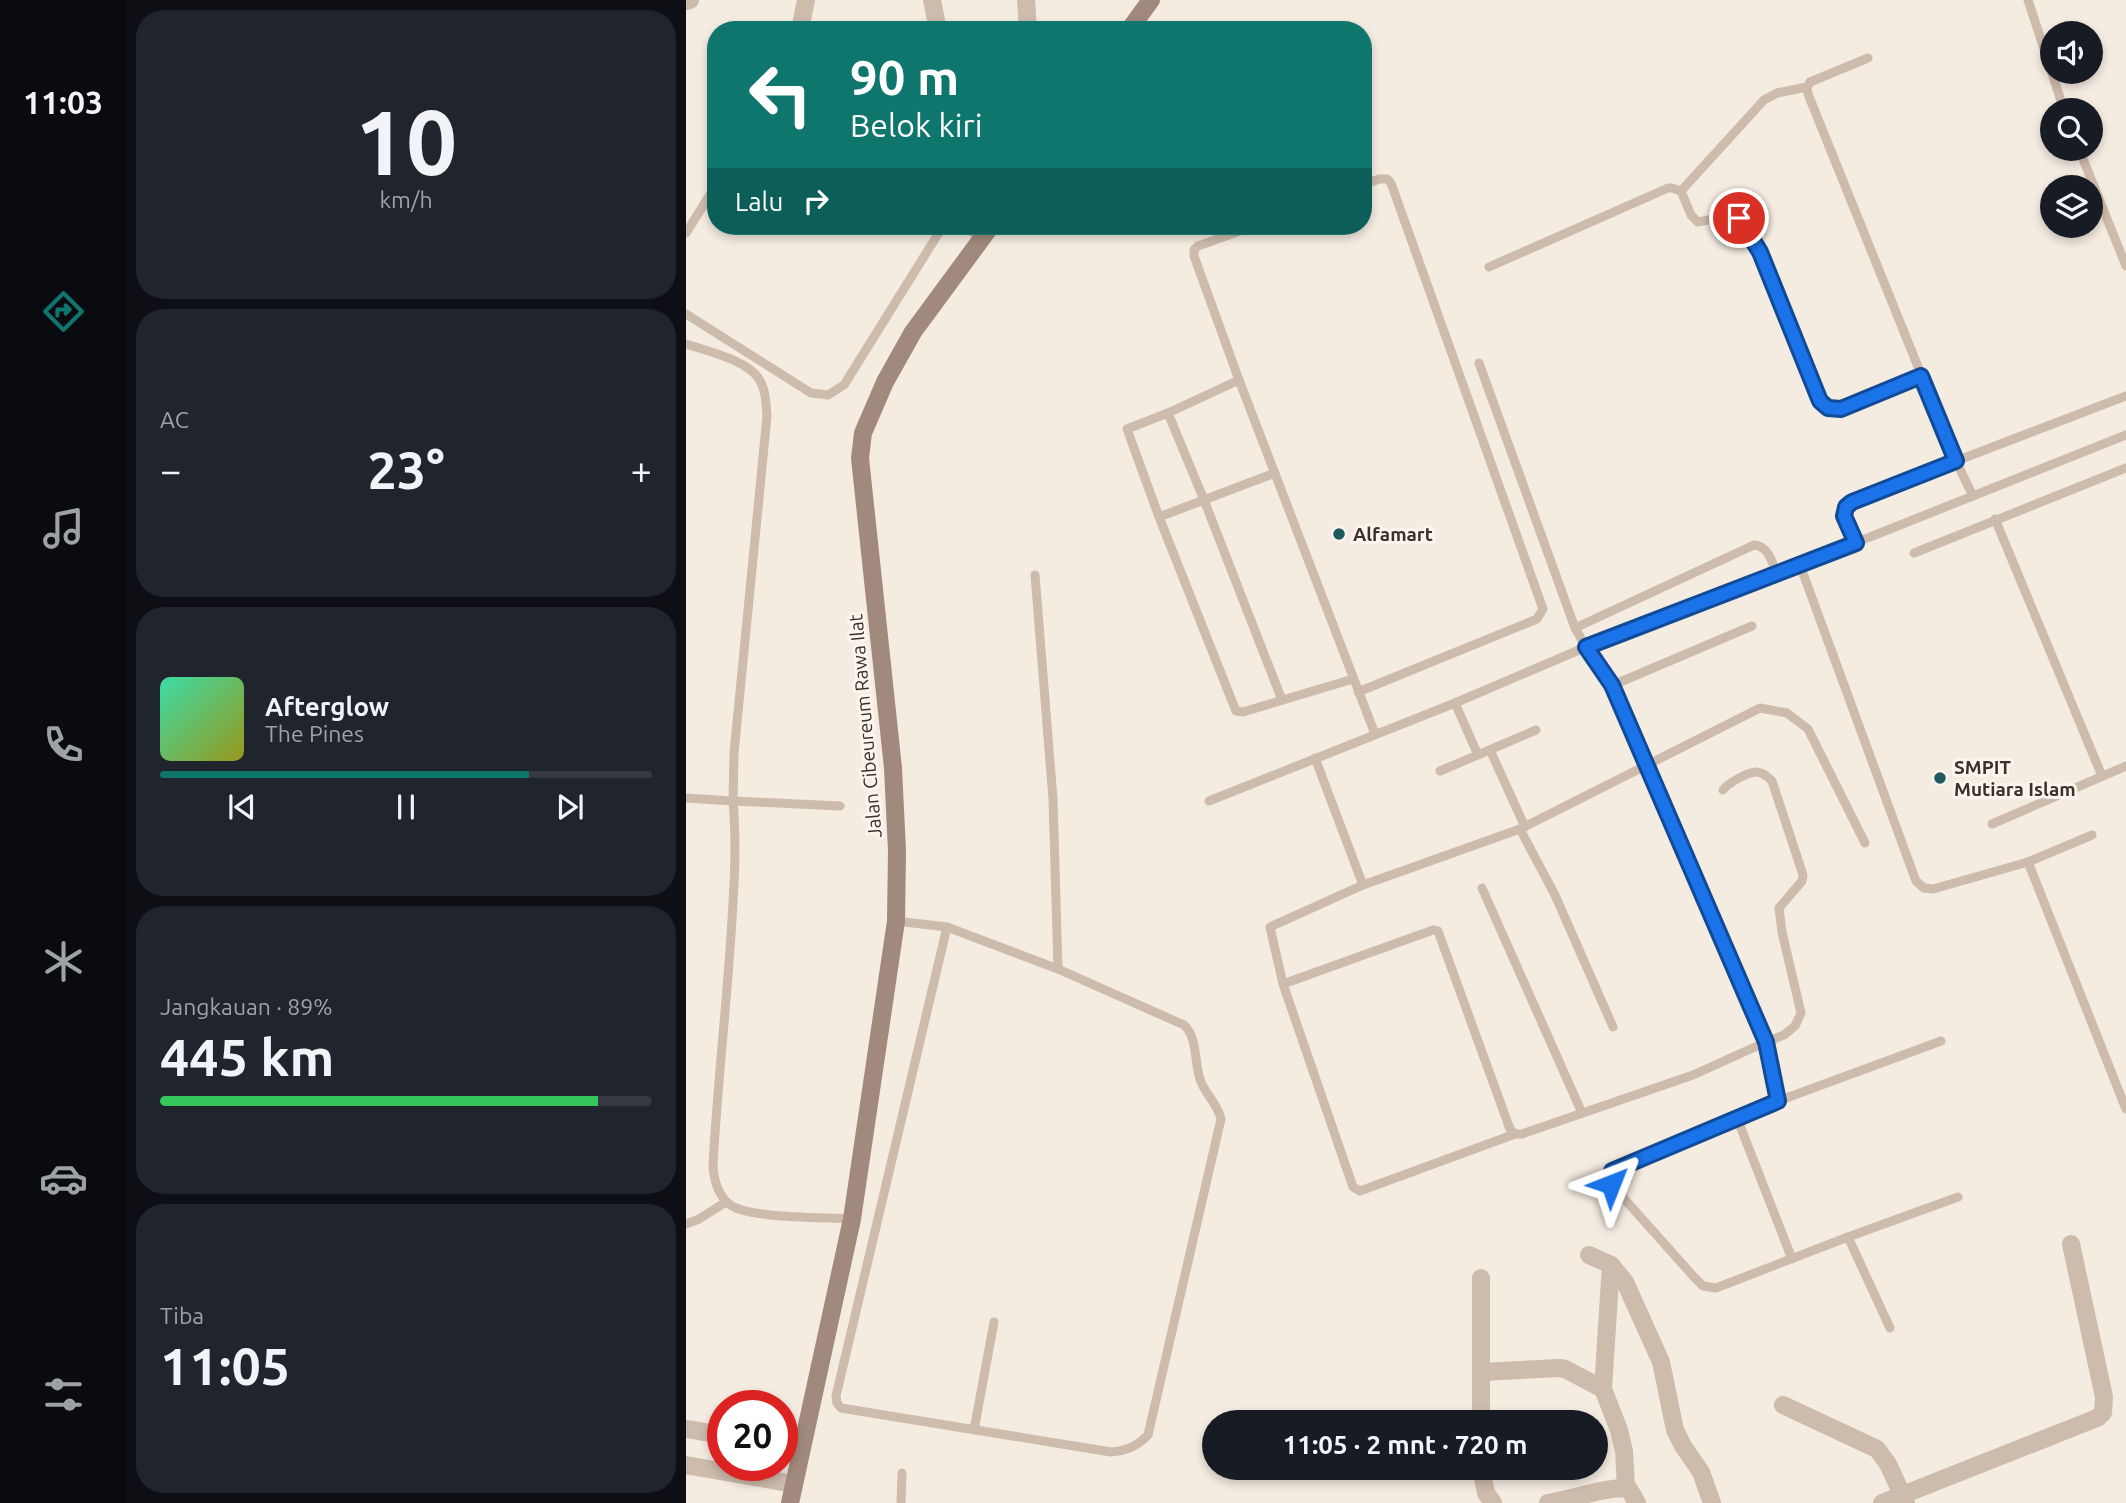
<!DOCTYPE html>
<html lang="id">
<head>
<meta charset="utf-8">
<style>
  :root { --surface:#171b24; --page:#20242c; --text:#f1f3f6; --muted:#9ea1a6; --line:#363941; --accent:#0f766e }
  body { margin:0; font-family:Ubuntu,sans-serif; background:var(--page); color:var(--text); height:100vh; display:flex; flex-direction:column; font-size:26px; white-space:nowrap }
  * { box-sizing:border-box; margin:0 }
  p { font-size:23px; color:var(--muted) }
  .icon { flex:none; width:38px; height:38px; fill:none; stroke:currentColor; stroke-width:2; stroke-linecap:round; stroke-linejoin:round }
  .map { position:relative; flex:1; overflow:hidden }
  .side { display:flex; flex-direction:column; gap:10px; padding:10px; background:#0d0f14; width:560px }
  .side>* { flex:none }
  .hud { position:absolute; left:21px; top:21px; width:665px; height:214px; border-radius:28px; box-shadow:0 4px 10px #0003; background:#0f766e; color:#fff; overflow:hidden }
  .tools { position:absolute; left:1354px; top:21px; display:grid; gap:14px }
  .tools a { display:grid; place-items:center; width:63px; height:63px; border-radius:50%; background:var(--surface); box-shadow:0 4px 10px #0003; font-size:35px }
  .speed { position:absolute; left:21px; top:1390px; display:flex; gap:14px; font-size:35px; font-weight:700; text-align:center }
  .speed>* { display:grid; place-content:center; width:91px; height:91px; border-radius:50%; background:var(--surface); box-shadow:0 4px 10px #0003; line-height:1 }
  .speed .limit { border:10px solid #d22; background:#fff; color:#111 }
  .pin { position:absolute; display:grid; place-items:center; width:60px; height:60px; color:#fff; margin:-30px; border:4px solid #fff; border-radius:50%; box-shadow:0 2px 7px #0007 }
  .me { position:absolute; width:77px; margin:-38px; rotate:45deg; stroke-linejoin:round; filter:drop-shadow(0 0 5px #0008) }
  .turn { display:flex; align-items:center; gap:24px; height:147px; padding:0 28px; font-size:32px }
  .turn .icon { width:91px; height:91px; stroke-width:2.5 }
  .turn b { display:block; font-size:49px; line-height:60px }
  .then { display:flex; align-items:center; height:66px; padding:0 28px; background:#0003; gap:14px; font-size:26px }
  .big { font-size:52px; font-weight:600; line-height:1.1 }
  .side .card { flex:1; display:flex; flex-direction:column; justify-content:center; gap:10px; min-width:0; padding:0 24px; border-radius:28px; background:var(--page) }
  .side .dial { align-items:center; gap:0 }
  .dial b { font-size:91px; line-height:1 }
  .song { display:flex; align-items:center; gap:21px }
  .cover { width:84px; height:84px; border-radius:10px; background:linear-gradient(135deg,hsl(160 70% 55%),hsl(60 70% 35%)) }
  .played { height:7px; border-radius:4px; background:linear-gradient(90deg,var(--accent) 75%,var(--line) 75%) }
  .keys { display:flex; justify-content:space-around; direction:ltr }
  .heat { display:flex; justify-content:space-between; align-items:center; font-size:38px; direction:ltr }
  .charge { height:10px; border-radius:5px; background:linear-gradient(90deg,#34c759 89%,var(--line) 0) }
  .trip { position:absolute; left:516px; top:1410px; width:406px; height:70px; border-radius:35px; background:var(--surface); box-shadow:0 4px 10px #0003; font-weight:600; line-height:70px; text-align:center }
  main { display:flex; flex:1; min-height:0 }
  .tab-bar { display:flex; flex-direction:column; width:126px; justify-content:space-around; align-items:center; background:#090b0e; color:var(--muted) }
  .tab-bar .icon { width:49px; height:49px }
  .tab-bar .current { color:var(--accent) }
  .tab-bar b { font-size:32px; color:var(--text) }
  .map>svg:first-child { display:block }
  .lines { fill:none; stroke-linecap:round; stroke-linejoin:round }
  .lane { stroke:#cdbbac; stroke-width:9 }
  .street { stroke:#cdbbac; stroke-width:18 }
  .secondary { stroke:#a18a7d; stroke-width:18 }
  .route-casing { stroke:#114b97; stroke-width:18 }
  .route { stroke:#1a73e8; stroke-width:12 }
  .poi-dot { fill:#1f5a5e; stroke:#fbf5ee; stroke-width:2.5 }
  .labels { text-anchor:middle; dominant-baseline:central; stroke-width:6; stroke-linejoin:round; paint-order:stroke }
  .poi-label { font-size:19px; font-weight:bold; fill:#3b302b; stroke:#fbf5ee; text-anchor:start }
  .street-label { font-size:19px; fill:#3b302b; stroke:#fbf5ee }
</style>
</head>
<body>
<main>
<nav class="tab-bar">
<b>11:03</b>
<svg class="icon current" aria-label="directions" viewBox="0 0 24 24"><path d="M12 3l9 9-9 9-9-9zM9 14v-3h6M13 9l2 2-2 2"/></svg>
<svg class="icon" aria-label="music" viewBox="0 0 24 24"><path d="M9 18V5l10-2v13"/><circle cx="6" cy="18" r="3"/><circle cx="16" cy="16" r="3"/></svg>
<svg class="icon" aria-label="phone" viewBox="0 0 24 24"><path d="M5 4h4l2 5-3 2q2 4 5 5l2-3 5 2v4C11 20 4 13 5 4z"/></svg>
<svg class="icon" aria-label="climate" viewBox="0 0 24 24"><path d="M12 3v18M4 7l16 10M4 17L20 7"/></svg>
<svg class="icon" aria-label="car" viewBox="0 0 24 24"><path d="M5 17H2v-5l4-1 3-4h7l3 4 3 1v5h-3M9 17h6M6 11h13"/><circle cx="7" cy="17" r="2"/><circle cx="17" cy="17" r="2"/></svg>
<svg class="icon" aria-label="filters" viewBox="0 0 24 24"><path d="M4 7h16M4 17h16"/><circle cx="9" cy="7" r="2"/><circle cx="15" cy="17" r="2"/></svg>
</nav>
<section class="side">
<div class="card dial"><b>10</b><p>km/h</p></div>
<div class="card"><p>AC</p>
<div class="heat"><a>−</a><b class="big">23°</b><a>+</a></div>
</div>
<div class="card">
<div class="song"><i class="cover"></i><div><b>Afterglow</b><p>The Pines</p></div></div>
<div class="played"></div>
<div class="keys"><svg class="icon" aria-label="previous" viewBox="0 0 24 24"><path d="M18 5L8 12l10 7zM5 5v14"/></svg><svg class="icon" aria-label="pause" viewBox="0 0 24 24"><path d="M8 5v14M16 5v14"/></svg><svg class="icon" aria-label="next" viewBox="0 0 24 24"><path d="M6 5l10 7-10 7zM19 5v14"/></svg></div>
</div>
<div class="card"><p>Jangkauan · 89%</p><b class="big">445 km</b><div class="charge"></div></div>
<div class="card"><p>Tiba</p><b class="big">11:05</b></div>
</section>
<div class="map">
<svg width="1440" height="1503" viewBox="0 0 1440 1503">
  <rect width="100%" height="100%" fill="#f4ebe1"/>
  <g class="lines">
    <!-- lane -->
    <g class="lane">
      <path d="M 1342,0 L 1378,110"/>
      <path d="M 1121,87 L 1091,93 L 1078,100 L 995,191 L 1005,215 L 1012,222 L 1043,216 L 1053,218 L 1075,252 L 1134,401 L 1142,408 L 1155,409 L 1235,376"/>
      <path d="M 1393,149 L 1440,266"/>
      <path d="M 278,226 L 295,238"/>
      <path d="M 568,226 L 512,246 L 508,250 L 508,256 L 553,380 L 689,734"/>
      <path d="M 0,233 L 30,185"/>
      <path d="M 803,267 L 982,188 L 986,188 L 995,191"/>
      <path d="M 0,314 L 125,393 L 142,395 L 158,385 L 257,226"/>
      <path d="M 0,344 C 21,351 61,360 73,379 C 80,390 80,404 81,416 L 48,753 L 47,801 L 154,806"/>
      <path d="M 553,380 L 482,413 L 441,429 L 473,517 L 550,711 L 557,712 L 667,679"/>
      <path d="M 482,413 L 518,500 L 596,700"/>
      <path d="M 1287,496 L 1270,461 L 1440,396"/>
      <path d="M 473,517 L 589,473"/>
      <path d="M 1309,519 L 1416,776"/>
      <path d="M 1170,543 L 1158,516 L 1160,507 L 1166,502 L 1270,461 L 1122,94 L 1121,87 L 1124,82 L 1182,58"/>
      <path d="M 1228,553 L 1440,468"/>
      <path d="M 1114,565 L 1230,881 L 1238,888 L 1247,889 L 1342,862 L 1440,1109"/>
      <path d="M 349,575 L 367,799 L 372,969"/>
      <path d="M 889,628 L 1068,545 C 1083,546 1086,563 1091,574"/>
      <path d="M 927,685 L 1066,626"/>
      <path d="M 672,692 L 851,619 L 857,609 L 705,183 L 701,179 L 693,179 L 677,185"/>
      <path d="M 769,703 L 792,755"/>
      <path d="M 804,750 L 839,827"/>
      <path d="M 629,758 L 677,885"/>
      <path d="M 754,771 L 850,730"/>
      <path d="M 1037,790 C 1042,783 1062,772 1070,772 C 1076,772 1082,777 1086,781 L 1117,875 L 1116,881 L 1093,908 L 1096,932 L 1115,1013 L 1109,1026 L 1098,1035 L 1080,1042 L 1092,1101"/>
      <path d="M 0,798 L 47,801 C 51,846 48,890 45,935 C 40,1012 31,1089 27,1166 C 28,1180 31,1194 43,1204 C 61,1219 139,1217 166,1219"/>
      <path d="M 523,801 L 769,703 L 900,647 L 1091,574 L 1440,435"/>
      <path d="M 1306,824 L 1440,766"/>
      <path d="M 834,829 L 869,895 L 927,1027"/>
      <path d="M 1342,862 L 1406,835"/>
      <path d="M 796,888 L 896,1113"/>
      <path d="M 210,921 L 261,927 L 372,969 L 498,1025 C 512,1038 508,1062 514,1079 C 518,1093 532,1104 535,1119 L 462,1435 C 452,1446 440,1451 425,1452 L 155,1408 L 151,1403 L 150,1396 L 261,927"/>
      <path d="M 597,984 L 747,930 L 752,931 L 824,1129 L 829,1134 L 836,1134 L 1007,1075 L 1080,1042 L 927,685 L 900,647 L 889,628 L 793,363"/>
      <path d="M 1255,1041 L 1092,1101 L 926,1171 L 924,1177 L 925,1184 L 1008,1277 L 1017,1286 L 1030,1288 L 1162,1237 L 1272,1197"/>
      <path d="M 1051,1118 L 1106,1259"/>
      <path d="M 829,1134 L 674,1191 L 667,1187 L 597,984 L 584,927 L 677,885 L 834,829 L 1074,708 L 1101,713 L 1122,729 L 1179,843"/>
      <path d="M 0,1224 L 13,1219 L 40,1202"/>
      <path d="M 1162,1237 L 1204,1328"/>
      <path d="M 288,1430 L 308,1322"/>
      <path d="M 215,1503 L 216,1473"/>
    </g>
    <!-- street -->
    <g class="street">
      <path d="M 246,0 L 252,30"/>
      <path d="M 340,0 L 342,30"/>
      <path d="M 0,1 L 4,0"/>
      <path d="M 114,30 L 120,0"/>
      <path d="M 903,1255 L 925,1265 L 939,1282 L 975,1362 L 989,1430 L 997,1446 L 1015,1472 L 1026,1503"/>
      <path d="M 925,1265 L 917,1389 L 933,1430 L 938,1451 L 940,1488"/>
      <path d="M 796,1372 L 873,1368 L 879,1369 L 917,1389"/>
      <path d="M 1097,1405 L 1191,1449 L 1202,1464 L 1220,1503"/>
      <path d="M 795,1423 L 795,1278"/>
      <path d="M 0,1429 L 37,1435"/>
      <path d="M 96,1445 L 114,1448"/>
      <path d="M 0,1465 L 108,1484"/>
      <path d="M 795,1468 L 800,1493 L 807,1503"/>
      <path d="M 862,1503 C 884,1500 924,1485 943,1489 L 951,1503"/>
      <path d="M 1196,1503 L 1411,1418 L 1417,1413 L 1418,1397 L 1385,1244"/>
    </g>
    <!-- secondary -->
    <g class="secondary">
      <path d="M 443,30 L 465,0"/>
      <path d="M 104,1503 L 166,1219 L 210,921 L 211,851 L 207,768 L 174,458 L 177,433 L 199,382 L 227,332 L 305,226"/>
    </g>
  </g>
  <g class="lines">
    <!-- route casing -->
    <g class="route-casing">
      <path id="route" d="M 925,1184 L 924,1177 L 926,1171 L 1092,1101 L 1080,1042 L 926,685 L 900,647 L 1170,543 L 1158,516 L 1160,507 L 1166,502 L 1270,461 L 1235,376 L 1155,409 L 1142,408 L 1134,401 L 1074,252 L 1053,218"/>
    </g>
    <!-- route -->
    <use href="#route" class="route"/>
  </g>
  <!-- markers -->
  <g class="poi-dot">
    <circle cx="653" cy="534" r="7"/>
    <circle cx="1254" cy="778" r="7"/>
  </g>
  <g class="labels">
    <!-- poi labels -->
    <g class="poi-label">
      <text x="667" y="534">Alfamart</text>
      <text x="1268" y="767">SMPIT<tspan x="1268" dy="22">Mutiara Islam</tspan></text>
    </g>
    <!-- street labels -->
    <g class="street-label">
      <text transform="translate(179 726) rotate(-95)">Jalan Cibeureum Rawa Ilat</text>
    </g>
  </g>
</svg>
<div class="tools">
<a><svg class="icon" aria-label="sound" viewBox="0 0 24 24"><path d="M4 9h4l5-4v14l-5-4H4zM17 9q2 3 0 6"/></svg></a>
<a><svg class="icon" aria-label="search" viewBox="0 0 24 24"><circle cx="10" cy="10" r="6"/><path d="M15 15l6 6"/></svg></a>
<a><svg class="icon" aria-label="layers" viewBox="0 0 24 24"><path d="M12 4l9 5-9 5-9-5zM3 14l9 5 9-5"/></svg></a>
</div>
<div class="speed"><div class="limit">20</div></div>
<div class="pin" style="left:1053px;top:218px;background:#d93025"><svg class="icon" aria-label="arrive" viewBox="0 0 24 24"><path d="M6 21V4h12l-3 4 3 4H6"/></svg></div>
<svg class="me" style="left:925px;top:1184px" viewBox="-20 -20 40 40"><path d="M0-17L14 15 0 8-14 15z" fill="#1a73e8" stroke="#fff" stroke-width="4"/></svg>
<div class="trip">11:05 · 2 mnt · 720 m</div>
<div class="hud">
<div class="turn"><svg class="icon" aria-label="left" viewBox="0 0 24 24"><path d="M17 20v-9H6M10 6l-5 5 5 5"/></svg><div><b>90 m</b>Belok kiri</div></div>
<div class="then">Lalu<svg class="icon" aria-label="right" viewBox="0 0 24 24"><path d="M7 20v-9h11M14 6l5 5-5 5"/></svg></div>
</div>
</div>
</main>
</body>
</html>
